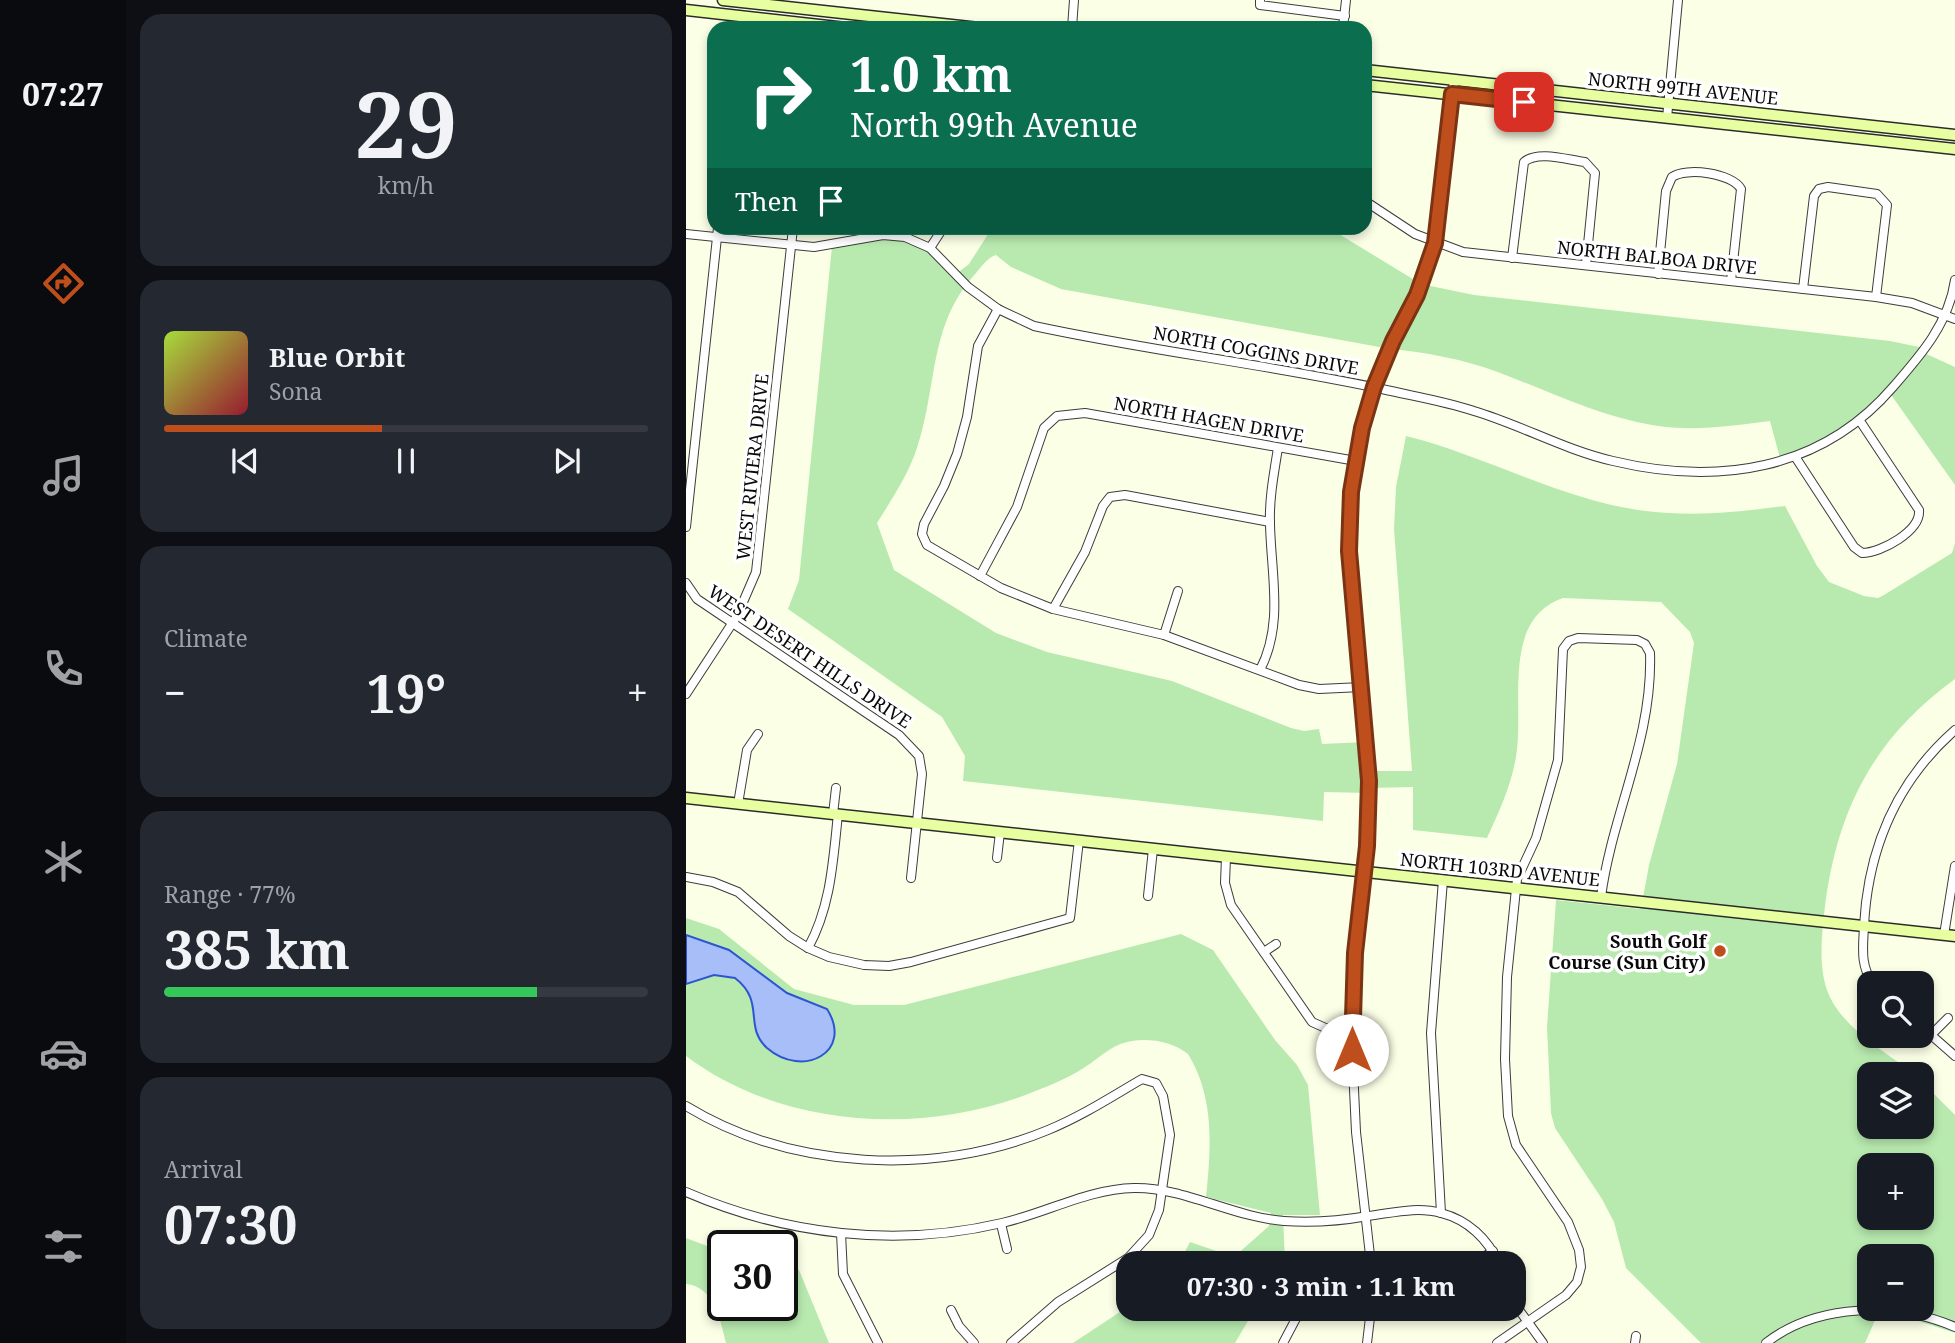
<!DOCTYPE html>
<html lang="en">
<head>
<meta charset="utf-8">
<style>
  :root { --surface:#171b24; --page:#242831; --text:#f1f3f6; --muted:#9ea1a6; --line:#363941; --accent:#be4f1d }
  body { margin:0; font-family:"Noto Serif",serif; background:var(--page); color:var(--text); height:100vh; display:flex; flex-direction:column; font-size:26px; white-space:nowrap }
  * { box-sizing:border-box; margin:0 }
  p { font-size:23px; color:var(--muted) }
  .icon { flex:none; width:38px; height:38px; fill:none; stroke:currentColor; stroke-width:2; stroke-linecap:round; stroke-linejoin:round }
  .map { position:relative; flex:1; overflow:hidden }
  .drawer { display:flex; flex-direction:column; gap:14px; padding:14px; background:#0d0f14; width:560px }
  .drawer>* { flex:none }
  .guide { position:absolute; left:21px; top:21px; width:665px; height:214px; border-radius:21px; box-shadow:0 4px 10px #0003; background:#0b6e4f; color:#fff; overflow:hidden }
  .tools { position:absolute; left:1171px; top:971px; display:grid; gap:14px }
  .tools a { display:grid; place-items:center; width:77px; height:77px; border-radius:14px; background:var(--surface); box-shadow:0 4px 10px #0003; font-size:35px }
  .speed { position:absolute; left:21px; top:1230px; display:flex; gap:14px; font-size:35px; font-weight:700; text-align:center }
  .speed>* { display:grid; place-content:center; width:91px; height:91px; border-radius:50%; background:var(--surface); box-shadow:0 4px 10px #0003; line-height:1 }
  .speed .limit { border:4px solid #111; border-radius:10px; background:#fff; color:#111 }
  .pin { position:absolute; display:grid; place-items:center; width:60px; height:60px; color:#fff; margin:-30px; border-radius:14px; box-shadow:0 4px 10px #0006 }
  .me { position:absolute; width:77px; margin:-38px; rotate:0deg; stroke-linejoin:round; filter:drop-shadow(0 0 5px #0008) }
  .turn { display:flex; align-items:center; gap:24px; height:147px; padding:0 28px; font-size:32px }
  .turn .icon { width:91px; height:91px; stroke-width:2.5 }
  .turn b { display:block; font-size:49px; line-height:60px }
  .then { display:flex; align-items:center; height:66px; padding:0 28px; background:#0003; gap:14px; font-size:26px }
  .big { font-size:52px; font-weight:700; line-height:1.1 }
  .drawer .widget { flex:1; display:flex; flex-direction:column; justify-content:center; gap:10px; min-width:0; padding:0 24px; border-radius:21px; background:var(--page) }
  .drawer .dial { align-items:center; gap:0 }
  .dial b { font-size:91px; line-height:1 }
  .song { display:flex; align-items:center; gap:21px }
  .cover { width:84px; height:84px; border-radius:10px; background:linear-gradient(135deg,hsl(80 70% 55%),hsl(350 70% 35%)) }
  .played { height:7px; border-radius:4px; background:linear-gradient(90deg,var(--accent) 45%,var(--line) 45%) }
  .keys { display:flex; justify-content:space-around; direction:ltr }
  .heat { display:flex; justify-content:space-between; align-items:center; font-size:38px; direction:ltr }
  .charge { height:10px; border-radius:5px; background:linear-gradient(90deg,#34c759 77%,var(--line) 0) }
  .trip { position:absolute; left:430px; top:1251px; width:410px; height:70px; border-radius:21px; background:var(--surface); box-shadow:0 4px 10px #0003; font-weight:700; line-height:70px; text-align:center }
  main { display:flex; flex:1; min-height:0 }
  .menu { display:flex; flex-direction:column; width:126px; justify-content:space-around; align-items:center; background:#090b0e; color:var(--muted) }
  .menu .icon { width:49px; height:49px }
  .menu .active { color:var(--accent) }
  .menu b { font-size:32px; color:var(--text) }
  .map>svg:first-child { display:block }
  .green { fill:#b8eaaf; fill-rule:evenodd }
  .water { fill:#a8bef9; stroke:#2c55d2; stroke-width:2 }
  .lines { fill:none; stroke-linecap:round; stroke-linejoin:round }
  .street-casing { stroke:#3c3c3c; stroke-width:10 }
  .secondary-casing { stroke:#2b2b2b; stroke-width:13 }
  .street { stroke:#fff; stroke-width:8 }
  .secondary { stroke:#e8ffa1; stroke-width:10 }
  .route-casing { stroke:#7c3313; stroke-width:18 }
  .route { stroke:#be4f1d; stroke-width:12 }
  .poi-dot { fill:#be4f1d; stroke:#fff; stroke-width:2.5 }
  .labels { text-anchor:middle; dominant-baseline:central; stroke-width:7; stroke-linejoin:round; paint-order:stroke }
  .street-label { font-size:18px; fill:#090909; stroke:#fff }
  .poi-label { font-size:18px; font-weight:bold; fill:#090909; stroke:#fff; text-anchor:end }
</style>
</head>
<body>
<main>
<nav class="menu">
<b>07:27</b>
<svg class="icon active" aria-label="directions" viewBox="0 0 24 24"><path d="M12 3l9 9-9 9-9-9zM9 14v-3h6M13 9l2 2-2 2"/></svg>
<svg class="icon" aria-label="music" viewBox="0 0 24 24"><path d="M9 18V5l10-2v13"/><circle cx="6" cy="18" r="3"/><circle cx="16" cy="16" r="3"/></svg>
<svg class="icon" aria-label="phone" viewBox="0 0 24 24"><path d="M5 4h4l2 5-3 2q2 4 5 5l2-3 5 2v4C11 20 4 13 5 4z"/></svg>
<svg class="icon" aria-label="climate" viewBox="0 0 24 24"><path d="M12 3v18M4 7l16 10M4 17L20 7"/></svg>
<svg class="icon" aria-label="car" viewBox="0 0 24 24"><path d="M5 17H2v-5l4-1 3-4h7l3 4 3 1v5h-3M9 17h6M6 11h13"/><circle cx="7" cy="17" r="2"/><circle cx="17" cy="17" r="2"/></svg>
<svg class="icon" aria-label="filters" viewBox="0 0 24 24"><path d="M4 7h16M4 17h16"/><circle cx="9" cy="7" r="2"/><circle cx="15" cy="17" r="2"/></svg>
</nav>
<section class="drawer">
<div class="widget dial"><b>29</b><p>km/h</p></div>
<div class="widget">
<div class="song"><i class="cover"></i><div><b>Blue Orbit</b><p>Sona</p></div></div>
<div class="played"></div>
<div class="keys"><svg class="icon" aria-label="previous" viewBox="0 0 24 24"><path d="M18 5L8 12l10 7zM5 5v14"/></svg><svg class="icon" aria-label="pause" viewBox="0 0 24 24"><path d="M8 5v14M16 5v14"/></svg><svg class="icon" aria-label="next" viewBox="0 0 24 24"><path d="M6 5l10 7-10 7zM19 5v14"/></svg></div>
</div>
<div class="widget"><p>Climate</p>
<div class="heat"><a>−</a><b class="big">19°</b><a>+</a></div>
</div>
<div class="widget"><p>Range · 77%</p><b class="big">385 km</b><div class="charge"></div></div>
<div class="widget"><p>Arrival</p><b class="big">07:30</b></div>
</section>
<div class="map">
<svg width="1269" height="1343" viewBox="0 0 1269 1343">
  <rect width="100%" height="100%" fill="#fbffe6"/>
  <!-- green -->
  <g class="green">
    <path d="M 306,228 L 643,228 L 735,284 L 788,295 L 1204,341 L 1238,348 L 1236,352 L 1269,367 L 1269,485 L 1203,392 L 1174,421 L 1095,462 L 1084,421 C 1045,426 1006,432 966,425 C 912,416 860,390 809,371 C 776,359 738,352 704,349 L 375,289 L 325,267 L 310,255 C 301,258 296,266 290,273 C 242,325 252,386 231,448 C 222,475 206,499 191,523 L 208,570 L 310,633 L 361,652 L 486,681 L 605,728 L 618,731 L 633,729 L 636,744 L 680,742 L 683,771 L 726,771 L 708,529 L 710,487 L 720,436 C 801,456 877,501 960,511 C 1009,517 1051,512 1099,506 L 1131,566 L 1143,582 L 1178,596 L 1192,598 L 1198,595 L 1266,553 L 1269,543 L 1269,679 C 1188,738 1152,808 1139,906 C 1136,933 1132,964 1141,990 C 1154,1027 1199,1051 1228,1074 L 1183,1074 L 1183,1127 L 1236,1127 L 1236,1082 L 1269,1115 L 1269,1333 L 1229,1320 L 1191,1316 L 1179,1343 L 1015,1343 L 940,1268 L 928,1222 L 916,1199 L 869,1128 L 865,1113 L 861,1027 L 870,900 L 955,909 L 963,865 L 991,764 L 1008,643 L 1004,632 L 975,602 L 877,598 C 814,620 839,705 830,757 C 825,786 813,812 801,838 L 727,830 L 727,787 L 683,788 L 683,793 L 638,792 L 637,821 L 277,781 L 279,756 L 256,717 L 102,609 L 113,580 L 146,246 L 184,237 L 228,240 L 270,274 L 283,264 ZM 1183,1166 L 1236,1166 L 1236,1218 L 1183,1218 ZM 1183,1256 L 1236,1256 L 1236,1309 L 1183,1309 Z"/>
    <path d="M 0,918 L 33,929 L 108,989 L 168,1005 L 218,1005 L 495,934 L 527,950 L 589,1040 L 611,1065 L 622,1085 L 634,1215 L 597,1215 L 599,1263 L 493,1263 L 504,1242 L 548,1257 L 583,1226 L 585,1213 L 520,1197 C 525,1148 529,1098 502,1054 C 487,1042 465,1038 446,1041 C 425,1044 413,1059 396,1069 C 380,1079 360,1087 342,1094 C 233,1136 94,1127 0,1056 Z"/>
    <path d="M 0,1238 L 37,1252 L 37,1306 L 96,1306 L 96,1267 L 113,1270 L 143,1343 L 40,1343 C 35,1322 28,1286 0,1284 Z"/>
    <path d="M 443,1306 L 443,1309 L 569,1309 L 549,1343 L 387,1343 Z"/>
  </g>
  <!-- water -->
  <path class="water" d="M 0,935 L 43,950 L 101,993 L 141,1009 C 168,1052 117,1079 81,1048 C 57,1026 80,1002 49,978 L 28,975 L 0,984 Z"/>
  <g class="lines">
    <!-- street casing -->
    <g class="street-casing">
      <g id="street">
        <path d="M 574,0 L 574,5 L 659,16"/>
        <path d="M 386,28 L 388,0"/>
        <path d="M 657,28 L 660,0"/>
        <path d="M 981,118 L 992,0"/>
        <path d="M 679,201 L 729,234 L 777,252 L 1190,297 L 1226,303 L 1269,319"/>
        <path d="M 0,234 L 128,247 L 197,235 L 219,237 L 244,248 L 282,287 L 312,309 L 348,326 C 463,351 580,364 696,389 C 726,396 758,401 788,411 C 835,425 879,450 927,461 C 1031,486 1135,471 1207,387 C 1235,355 1263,323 1269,280"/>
        <path d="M 244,248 L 257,228"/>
        <path d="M 826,258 L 838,162 C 852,150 882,160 899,162 L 909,173 L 900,265"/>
        <path d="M 972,274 L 980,191 L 986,177 C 1000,167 1046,173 1055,189 L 1045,281"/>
        <path d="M 1117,289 L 1128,196 L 1133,189 L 1142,187 L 1191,194 L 1201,205 L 1190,297"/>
        <path d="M 312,309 L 292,346 L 281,417 L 271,454 L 258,486 L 238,524 L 236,534 L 241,545 L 315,588 L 367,609 L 478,635 L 613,685 L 633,689 L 676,687"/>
        <path d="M 1110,458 L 1168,547 L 1176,553 C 1195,553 1235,531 1233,510 L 1174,421"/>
        <path d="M 0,527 L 32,228"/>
        <path d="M 294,576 L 331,507 L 358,428 L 371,416 L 399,413 L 670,461"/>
        <path d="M 0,583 L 11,599 L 213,735 L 233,756 L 236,774 L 225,878"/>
        <path d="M 367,609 L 399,552 L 417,506 L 424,497 L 439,495 L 584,522"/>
        <path d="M 478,635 L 492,591"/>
        <path d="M 574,670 C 598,624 585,574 584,524 C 583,499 588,473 592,448"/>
        <path d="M 0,694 L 51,616 L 70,572 L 107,228"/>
        <path d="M 52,804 L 61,750 L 72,734"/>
        <path d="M 147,814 L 150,788"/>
        <path d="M 540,857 L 539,883 L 545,905 L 626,1022 L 644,1030 L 666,1031"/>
        <path d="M 311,858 L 314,832"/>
        <path d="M 0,877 L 27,882 L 52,892 L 103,936 L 122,948 L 143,957 L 178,965 L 203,966 L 225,962 L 384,918 L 393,840"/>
        <path d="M 462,896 L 467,849"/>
        <path d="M 1258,935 L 1269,866"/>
        <path d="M 122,948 C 145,906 147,861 152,814"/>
        <path d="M 578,952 L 590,944"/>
        <path d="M 1187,984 C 1174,965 1177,948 1178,926 C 1182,849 1210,782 1269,730"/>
        <path d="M 1236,1027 L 1269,1056"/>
        <path d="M 1245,1035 L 1262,1018"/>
        <path d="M 0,1106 C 105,1170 249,1177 362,1130 C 396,1116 425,1097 456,1079 L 470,1083 L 477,1096 L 484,1135 L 473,1210 L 463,1235 L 442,1258 L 372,1302 L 325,1343"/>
        <path d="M 0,1192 C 99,1235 210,1248 316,1223 C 360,1213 402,1189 448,1188 C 498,1187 546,1217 598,1221 C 626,1223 654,1221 682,1216 C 706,1213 731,1206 755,1213 C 782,1220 802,1239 813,1264"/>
        <path d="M 755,1213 L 745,1033 L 757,880"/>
        <path d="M 315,1224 L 321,1249"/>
        <path d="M 155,1233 L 157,1274 L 192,1343"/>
        <path d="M 685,1264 L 670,1132 L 667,1068 L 669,953 L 681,846 L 683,781 L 663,551 L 665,492 L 676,428 L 688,388 L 707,341 L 731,295 L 749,243 L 768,81"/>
        <path d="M 787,1264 L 807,1251"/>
        <path d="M 828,1303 L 857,1343"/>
        <path d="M 265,1310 L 273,1326 L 288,1343"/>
        <path d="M 597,1343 L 615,1309"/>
        <path d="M 681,1343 L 685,1309"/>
        <path d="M 811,1343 L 880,1295 L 891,1282 L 895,1267 L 893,1250 L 882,1222 L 830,1145 L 822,1116 L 819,1059 L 821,977 L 831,879 L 850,838 L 872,760 L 877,649 L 883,641 L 892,638 L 951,640 L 959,644 L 964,653 C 967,739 926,814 915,897"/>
        <path d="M 949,1343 L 950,1336"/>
        <path d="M 1080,1343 C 1131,1303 1212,1302 1269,1327"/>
      </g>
    </g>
    <!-- secondary casing -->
    <g class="secondary-casing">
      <g id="secondary">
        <path d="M 37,0 L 293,28"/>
        <path d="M 0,10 L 160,28"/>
        <path d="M 679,70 L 1269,135"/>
        <path d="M 679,85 L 1269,149"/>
        <path d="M 0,798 L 1269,936"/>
      </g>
    </g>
    <!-- street -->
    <use href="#street" class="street"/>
    <!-- secondary -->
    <use href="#secondary" class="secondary"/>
  </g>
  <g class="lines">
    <!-- route casing -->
    <g class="route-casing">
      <path id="route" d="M 666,1050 L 669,953 L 681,846 L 683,781 L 663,551 L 665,492 L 676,428 L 688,387 L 707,341 L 731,295 L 749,243 L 766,94 L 838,102"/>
    </g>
    <!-- route -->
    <use href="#route" class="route"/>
  </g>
  <!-- markers -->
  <circle class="poi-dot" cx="1034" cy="951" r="7"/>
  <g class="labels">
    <!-- street labels -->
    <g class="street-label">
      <text transform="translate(997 88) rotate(6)">NORTH 99TH AVENUE</text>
      <text transform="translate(971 257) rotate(6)">NORTH BALBOA DRIVE</text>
      <text transform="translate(570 350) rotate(10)">NORTH COGGINS DRIVE</text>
      <text transform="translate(523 419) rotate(10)">NORTH HAGEN DRIVE</text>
      <text transform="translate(66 467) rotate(-84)">WEST RIVIERA DRIVE</text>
      <text transform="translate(124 656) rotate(34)">WEST DESERT HILLS DRIVE</text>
      <text transform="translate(814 869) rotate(6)">NORTH 103RD AVENUE</text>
    </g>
    <!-- poi labels -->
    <g class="poi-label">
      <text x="1020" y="941">South Golf<tspan x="1020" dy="21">Course (Sun City)</tspan></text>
    </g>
  </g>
</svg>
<div class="tools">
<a><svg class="icon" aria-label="search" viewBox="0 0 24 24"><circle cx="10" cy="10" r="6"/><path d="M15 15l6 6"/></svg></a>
<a><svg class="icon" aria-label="layers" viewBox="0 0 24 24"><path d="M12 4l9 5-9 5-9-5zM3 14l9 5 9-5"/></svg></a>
<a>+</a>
<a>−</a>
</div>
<div class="speed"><div class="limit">30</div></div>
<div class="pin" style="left:838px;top:102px;background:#d93025"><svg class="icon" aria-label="arrive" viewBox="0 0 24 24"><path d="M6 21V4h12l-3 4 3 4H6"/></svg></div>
<svg class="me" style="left:666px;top:1050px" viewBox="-20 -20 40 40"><circle r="19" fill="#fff"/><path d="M0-13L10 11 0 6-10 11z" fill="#be4f1d"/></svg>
<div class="trip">07:30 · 3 min · 1.1 km</div>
<div class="guide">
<div class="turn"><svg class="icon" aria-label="right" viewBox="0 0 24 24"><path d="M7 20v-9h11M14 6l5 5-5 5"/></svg><div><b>1.0 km</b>North 99th Avenue</div></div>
<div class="then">Then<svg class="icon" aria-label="arrive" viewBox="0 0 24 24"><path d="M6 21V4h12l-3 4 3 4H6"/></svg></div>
</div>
</div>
</main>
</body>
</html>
